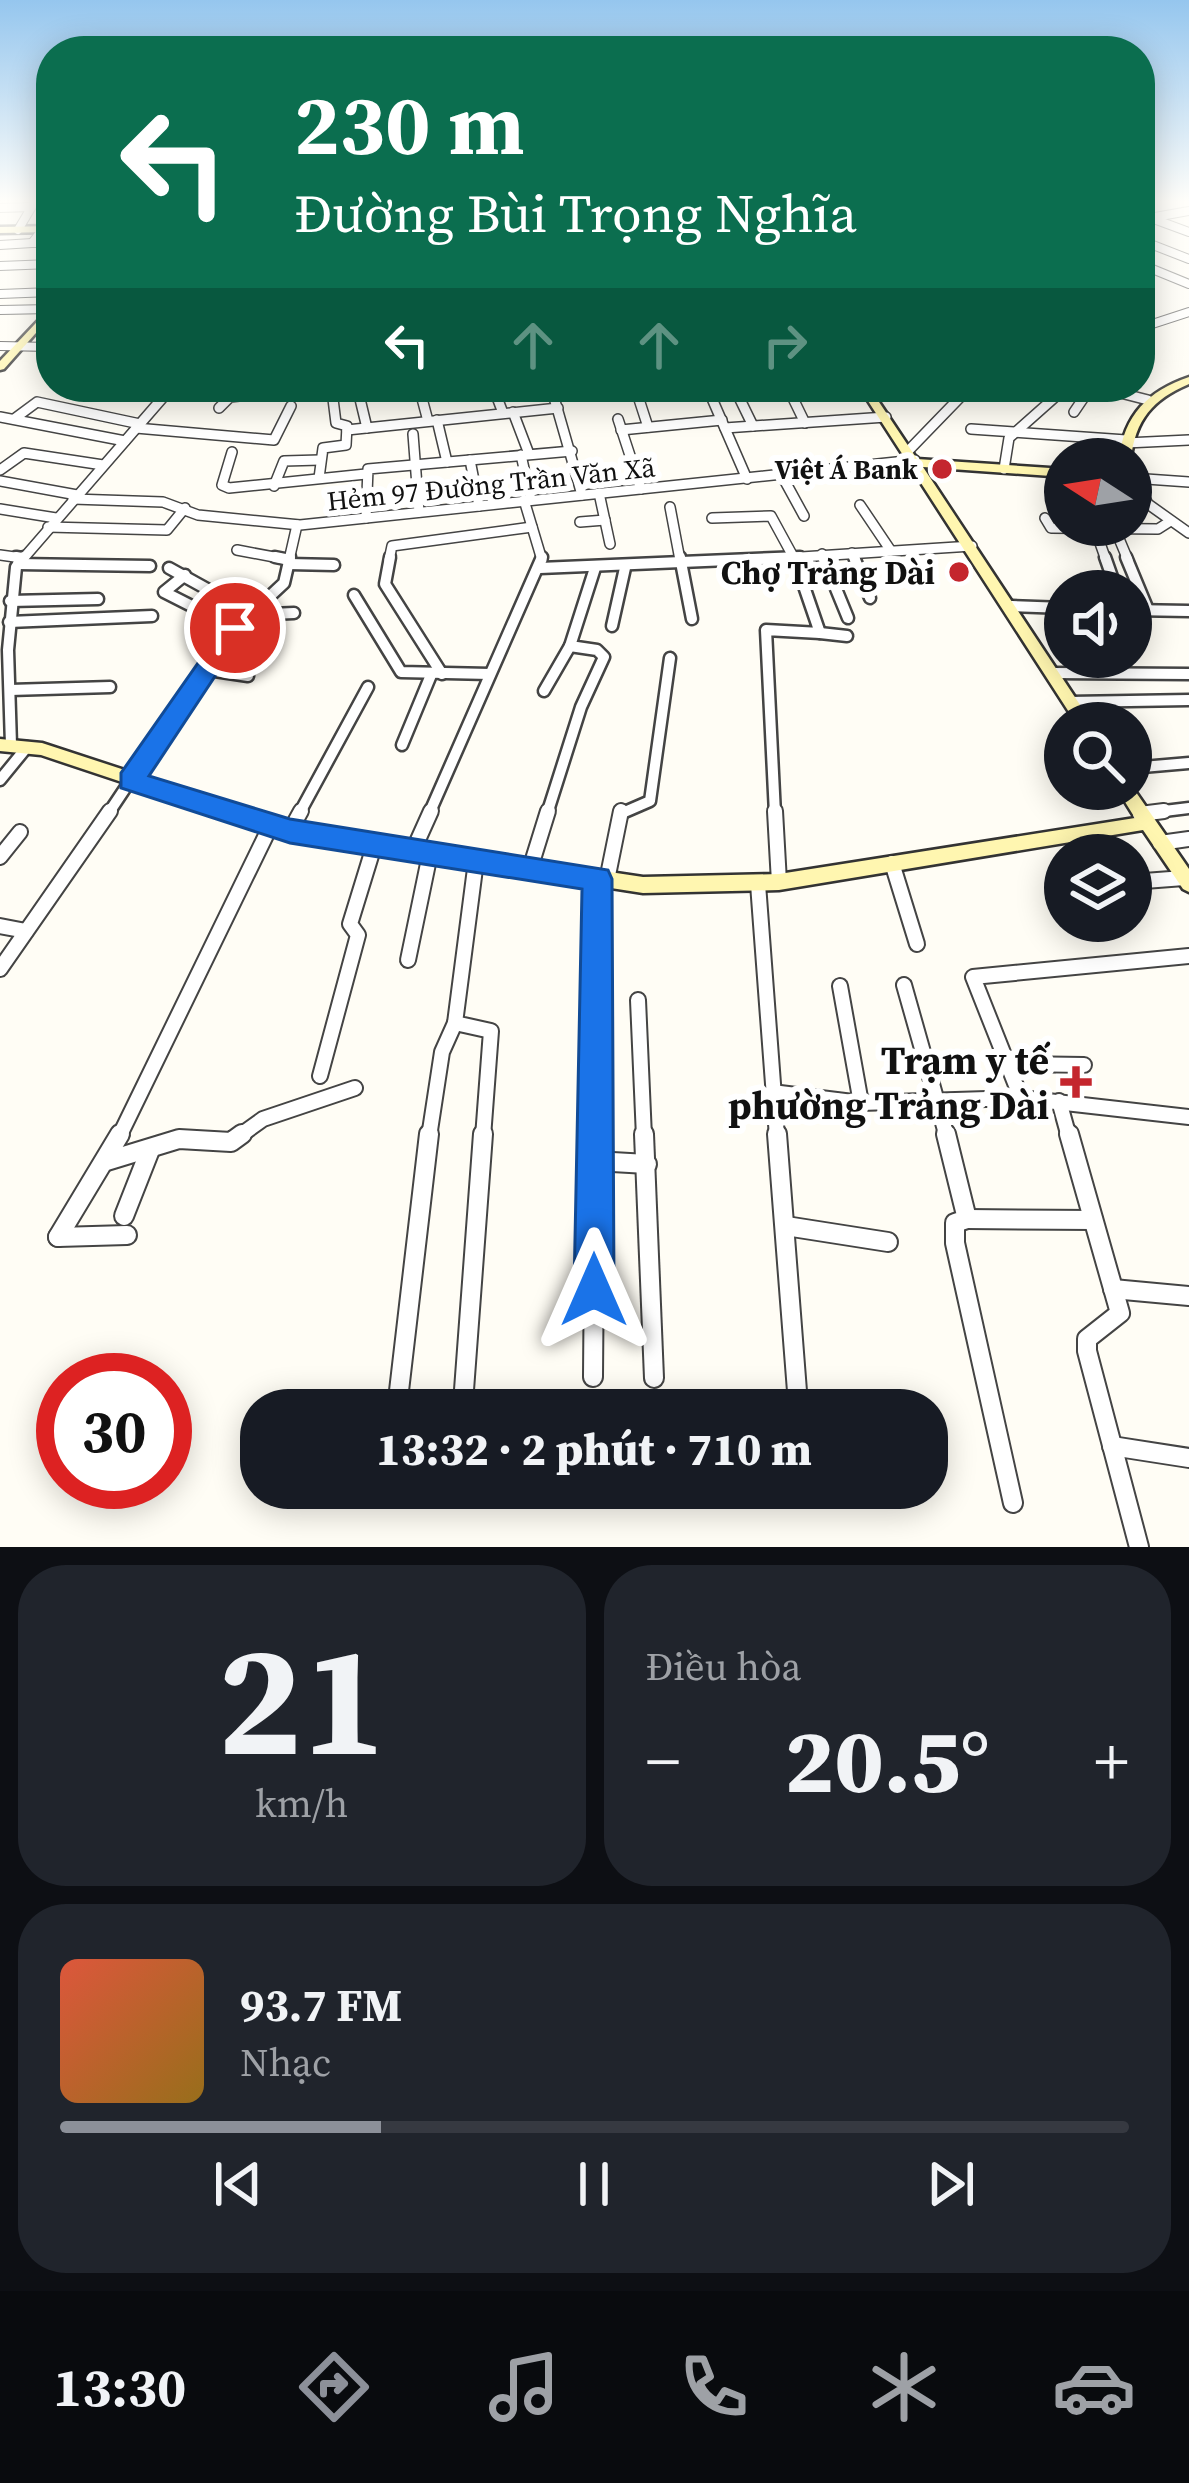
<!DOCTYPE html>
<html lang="vi">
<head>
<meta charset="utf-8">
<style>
  :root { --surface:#171b24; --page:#20242c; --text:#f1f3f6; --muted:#9ea1a6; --line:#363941; --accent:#8c9099 }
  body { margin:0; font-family:"Source Serif 4",serif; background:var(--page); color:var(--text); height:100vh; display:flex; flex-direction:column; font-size:45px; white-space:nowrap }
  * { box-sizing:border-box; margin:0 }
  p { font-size:39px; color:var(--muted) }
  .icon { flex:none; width:66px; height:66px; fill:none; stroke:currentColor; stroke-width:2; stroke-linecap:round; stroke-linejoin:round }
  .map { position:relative; height:1547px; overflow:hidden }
  .drawer { display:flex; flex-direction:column; gap:18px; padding:18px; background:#0d0f14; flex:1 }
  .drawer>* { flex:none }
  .top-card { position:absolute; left:36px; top:36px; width:1119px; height:366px; border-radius:48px; box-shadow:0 6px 30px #0003; background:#0b6e4f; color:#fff; overflow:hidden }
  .needle { width:78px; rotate:282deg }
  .fabs { position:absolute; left:1044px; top:438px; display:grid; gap:24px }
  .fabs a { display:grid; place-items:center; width:108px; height:108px; border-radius:50%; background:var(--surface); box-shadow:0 6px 30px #0003; font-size:60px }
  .speed { position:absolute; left:36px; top:1353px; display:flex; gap:24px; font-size:60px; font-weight:700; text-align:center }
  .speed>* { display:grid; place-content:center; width:156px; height:156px; border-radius:50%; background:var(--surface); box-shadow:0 6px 30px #0003; line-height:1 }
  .speed .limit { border:18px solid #d22; background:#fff; color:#111 }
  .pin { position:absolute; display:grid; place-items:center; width:102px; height:102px; color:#fff; margin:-51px; border:6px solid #fff; border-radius:50%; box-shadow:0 3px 12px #0007 }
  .me { position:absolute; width:132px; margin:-66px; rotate:0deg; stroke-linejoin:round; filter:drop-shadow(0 0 9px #0008) }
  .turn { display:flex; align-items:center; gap:42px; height:252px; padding:0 60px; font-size:54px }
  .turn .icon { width:156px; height:156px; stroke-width:2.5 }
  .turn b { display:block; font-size:84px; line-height:102px }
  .lanes { display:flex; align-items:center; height:114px; padding:0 60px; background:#0003; justify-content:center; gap:60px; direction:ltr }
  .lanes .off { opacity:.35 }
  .big { font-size:90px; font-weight:800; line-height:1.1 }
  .drawer .tile { flex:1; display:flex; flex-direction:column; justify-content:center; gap:18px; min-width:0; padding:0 42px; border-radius:48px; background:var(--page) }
  .drawer .dial { align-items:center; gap:0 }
  .dial b { font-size:156px; line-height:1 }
  .song { display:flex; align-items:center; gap:36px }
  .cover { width:144px; height:144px; border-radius:18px; background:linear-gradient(135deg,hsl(10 70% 55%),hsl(40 70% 35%)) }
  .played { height:12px; border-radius:6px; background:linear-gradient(90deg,var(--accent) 30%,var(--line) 30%) }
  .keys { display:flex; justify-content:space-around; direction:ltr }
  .heat { display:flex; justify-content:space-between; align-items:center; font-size:66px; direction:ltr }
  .drawer .tiles { flex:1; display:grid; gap:18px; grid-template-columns:1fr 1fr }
  .tile:last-child { grid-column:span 2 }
  .trip { position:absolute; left:240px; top:1389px; width:708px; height:120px; border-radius:48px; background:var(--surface); box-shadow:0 6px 30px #0003; font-weight:800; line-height:120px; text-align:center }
  .menu { display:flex; height:192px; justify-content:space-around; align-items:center; background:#090b0e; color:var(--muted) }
  .menu .icon { width:84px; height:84px }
  .menu .current { color:var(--accent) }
  .menu b { font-size:54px; color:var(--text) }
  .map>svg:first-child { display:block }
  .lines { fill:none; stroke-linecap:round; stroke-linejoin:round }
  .street-far4-casing { stroke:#444; stroke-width:10 }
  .street-far3-casing { stroke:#444; stroke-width:12 }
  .street-far2-casing { stroke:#444; stroke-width:15 }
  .street-far1-casing { stroke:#444; stroke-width:18 }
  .street-casing { stroke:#444; stroke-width:22 }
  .secondary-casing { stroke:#333; stroke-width:5 }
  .street-far4 { stroke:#fff; stroke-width:8 }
  .street-far3 { stroke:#fff; stroke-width:9 }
  .street-far2 { stroke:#fff; stroke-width:10 }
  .street-far1 { stroke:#fff; stroke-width:14 }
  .street { stroke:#fff; stroke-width:18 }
  .secondary { fill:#fff6b0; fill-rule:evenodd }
  .route { fill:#1a73e8; stroke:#114b97; stroke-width:3 }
  .poi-dot { fill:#c4262e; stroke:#fff; stroke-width:4.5 }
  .labels { text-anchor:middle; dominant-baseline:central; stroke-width:12; stroke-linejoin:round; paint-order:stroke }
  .far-poi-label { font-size:27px; font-weight:bold; fill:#111; stroke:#fff; text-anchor:end }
  .far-street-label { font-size:27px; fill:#111; stroke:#fff }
  .poi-label { font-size:33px; font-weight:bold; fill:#111; stroke:#fff; text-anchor:end }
  .near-poi-label { font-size:39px; font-weight:bold; fill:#111; stroke:#fff; text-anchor:end }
</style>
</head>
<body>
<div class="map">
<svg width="1189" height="1547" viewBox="0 0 1189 1547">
  <rect width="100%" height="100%" fill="#fffdf5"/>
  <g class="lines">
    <!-- street-far4 casing -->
    <g class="street-far4-casing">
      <g id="street-far4">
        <path d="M 0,208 L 31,207"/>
        <path d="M 1140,214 L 1189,232"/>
        <path d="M 1155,217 L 1189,211"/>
        <path d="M 43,229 L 32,243 L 51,243"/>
        <path d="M 18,230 L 34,203"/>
        <path d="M 1140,240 L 1189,259"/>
        <path d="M 0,245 L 32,243"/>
        <path d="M 1140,264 L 1189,284"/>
        <path d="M 0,266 L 51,264"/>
        <path d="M 0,294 L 51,292"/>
        <path d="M 0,310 L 51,309"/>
        <path d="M 1140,328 L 1189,312"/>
        <path d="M 0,346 L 51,347"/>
      </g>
    </g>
    <!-- street-far3 casing -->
    <g class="street-far3-casing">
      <g id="street-far3">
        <path d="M 551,387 L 582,495"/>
        <path d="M 635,387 L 648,427"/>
        <path d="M 707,387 L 747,479"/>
        <path d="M 734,387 L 753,426"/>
        <path d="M 1097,387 L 1148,400"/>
        <path d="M 788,388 L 805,423"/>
        <path d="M 420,391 L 428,421"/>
        <path d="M 495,392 L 503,413"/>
        <path d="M 360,399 L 367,428"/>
        <path d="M 219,408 L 230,397 L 321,387"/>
        <path d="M 513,412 L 529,454"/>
        <path d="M 1074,412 L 1091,387"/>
        <path d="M 0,417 L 125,441"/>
        <path d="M 14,419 L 37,402 L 140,424"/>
        <path d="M 618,419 L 641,489"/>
        <path d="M 437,420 L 447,462"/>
        <path d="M 136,428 L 274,440 L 291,406"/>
        <path d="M 725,428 L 886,417"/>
        <path d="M 971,429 L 1126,440"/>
        <path d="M 347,430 L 558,408"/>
        <path d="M 621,430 L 722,420"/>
        <path d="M 413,434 L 419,512"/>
        <path d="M 1126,443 L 1189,440"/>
        <path d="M 909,450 L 970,387"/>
        <path d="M 232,452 L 222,485 L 229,488 L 366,474"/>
        <path d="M 521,455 L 531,500"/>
        <path d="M 470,460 L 479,506"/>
        <path d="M 1004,469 L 1009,438 L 1054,398"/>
        <path d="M 0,470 L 24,453 L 103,465"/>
        <path d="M 781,474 L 804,516"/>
        <path d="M 319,478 L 323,448 L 346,445 L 347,426 L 336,423 L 333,399"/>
        <path d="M 1132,478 L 1189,482"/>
        <path d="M 1135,478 L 1148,504 L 1189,533"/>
        <path d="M 0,481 L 77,495"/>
        <path d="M 274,486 L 284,461 L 320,460"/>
        <path d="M 599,493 L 610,544"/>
        <path d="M 73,499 L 163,502 L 198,515 L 300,525 L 915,460"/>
        <path d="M 524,500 L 542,560"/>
        <path d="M 860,505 L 891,551"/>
        <path d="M 670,507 L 680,560"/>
        <path d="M 0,509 L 56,518"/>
        <path d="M 366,518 L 368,469 L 572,451"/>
        <path d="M 712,518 L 771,516 L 795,560"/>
        <path d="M 1045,518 L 1051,528 L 1158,529 L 1169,522"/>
        <path d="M 580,522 L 605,520"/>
        <path d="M 48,527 L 167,530 L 185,508"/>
        <path d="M 1095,529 L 1106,560"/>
        <path d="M 1115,529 L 1128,560"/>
        <path d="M 237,550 L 290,560"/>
        <path d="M 852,553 L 855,560"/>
        <path d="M 822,554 L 825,560"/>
        <path d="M 0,555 L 22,558"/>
        <path d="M 22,560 L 172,387"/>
        <path d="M 289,560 L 297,525"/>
        <path d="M 389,560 L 392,546 L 532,527"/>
        <path d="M 754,560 L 972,546"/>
      </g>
    </g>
    <!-- street-far2 casing -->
    <g class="street-far2-casing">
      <g id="street-far2">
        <path d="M 16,557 L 22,558"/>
        <path d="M 275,557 L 290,560"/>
        <path d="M 390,557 L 385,584 L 442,674"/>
        <path d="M 680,557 L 692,619"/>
        <path d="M 823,557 L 848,618"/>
        <path d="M 854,557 L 870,598"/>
        <path d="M 1105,557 L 1117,591"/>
        <path d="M 1126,557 L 1148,610"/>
        <path d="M 18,564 L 150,566"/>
        <path d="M 289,564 L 334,565"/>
        <path d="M 169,568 L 207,589"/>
        <path d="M 540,568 L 800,557"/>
        <path d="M 185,575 L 164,592 L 235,628"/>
        <path d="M 354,595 L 401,672 L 490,674"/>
        <path d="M 10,601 L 98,599"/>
        <path d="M 1012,606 L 1065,608"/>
        <path d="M 1131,610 L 1189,611"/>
        <path d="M 250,615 L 294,613"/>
        <path d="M 9,622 L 152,616"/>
        <path d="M 612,626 L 625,568"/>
        <path d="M 820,633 L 847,636"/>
        <path d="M 208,670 L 248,676"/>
        <path d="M 1052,673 L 1189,674"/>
        <path d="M 10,690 L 110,687"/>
        <path d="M 544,691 L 570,646"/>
        <path d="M 1070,702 L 1189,700"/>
        <path d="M 11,745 L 8,650 L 16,567 L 24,557"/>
        <path d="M 402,745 L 431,675"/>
        <path d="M 1131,768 L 1189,763"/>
        <path d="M 0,780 L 27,747"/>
        <path d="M 108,814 L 226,637 L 284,583 L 290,557"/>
        <path d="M 299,814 L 368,687"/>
        <path d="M 429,814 L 542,557"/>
        <path d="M 547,814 L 581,707 L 604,657 L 597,650 L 570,646 L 595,568"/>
        <path d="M 620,814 L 650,801 L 670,658"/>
        <path d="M 775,814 L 766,630 L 820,633 L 794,557"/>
        <path d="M 1140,814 L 1189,808"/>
      </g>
    </g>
    <!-- street-far1 casing -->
    <g class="street-far1-casing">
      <g id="street-far1">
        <path d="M 775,811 L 779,882"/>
        <path d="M 1140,814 L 1164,811"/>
        <path d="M 290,831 L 301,811"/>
        <path d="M 1160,843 L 1189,839"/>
        <path d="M 413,851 L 431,811"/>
        <path d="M 0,857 L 20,832"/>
        <path d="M 476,861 L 455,1023 L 491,1031 L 483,1137"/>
        <path d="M 892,863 L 917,944"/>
        <path d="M 530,869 L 548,811"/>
        <path d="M 607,880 L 621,811"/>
        <path d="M 1131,882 L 1184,878"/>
        <path d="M 758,884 L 777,1137"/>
        <path d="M 0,926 L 26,931"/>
        <path d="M 408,960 L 430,854"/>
        <path d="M 0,969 L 110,811"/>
        <path d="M 904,985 L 947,1137"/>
        <path d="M 840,986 L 861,1103"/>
        <path d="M 638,1000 L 644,1137"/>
        <path d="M 1009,1064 L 1084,1065"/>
        <path d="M 320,1076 L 358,935 L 350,924 L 374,846"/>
        <path d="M 772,1092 L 861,1103 L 1021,1098 L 1189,1117"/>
        <path d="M 1021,1098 L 973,977 L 1189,956"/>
        <path d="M 1059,1101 L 1069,1137"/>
        <path d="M 119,1137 L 271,825"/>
        <path d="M 238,1137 L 263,1119 L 355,1088"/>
        <path d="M 429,1137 L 442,1052 L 455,1023"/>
        <path d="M 595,1137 L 597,879"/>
      </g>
    </g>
    <!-- street casing -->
    <g class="street-casing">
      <g id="street">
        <path d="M 644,1134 L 654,1378"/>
        <path d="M 777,1134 L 798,1404"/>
        <path d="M 946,1134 L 967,1219 L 955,1223 L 955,1243 L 1013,1503"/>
        <path d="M 1069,1134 L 1120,1313 L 1087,1339 L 1087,1351 L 1139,1547"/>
        <path d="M 107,1161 L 179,1139 L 231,1142 L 242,1134"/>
        <path d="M 595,1161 L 647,1164"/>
        <path d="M 124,1216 L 150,1150"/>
        <path d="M 967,1219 L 1093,1220"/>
        <path d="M 786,1226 L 888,1242"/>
        <path d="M 58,1237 L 120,1134"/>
        <path d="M 58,1237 L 127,1235"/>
        <path d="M 1113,1289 L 1189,1296"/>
        <path d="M 593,1377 L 595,1134"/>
        <path d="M 464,1390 L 483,1134"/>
        <path d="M 397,1408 L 429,1134"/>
        <path d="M 1112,1446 L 1189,1458"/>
      </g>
    </g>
    <!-- secondary casing -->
    <g class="secondary-casing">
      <g id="secondary">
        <path d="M 51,226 L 51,232 L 0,233 L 0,227 Z"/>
        <path d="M 51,307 L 51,316 L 4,369 L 0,370 L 0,361 Z"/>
        <path d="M 1189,377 L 1189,384 C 1153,399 1135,420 1131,459 L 1119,459 C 1124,415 1148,391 1189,377 Z"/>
        <path d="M 859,387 L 869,387 L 917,459 L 1065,469 L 1065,477 L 923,467 L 1092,723 L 1076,723 Z"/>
        <path d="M 0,739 L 42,743 L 290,824 L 643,877 L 779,874 L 1135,818 L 1117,789 L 1131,789 L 1131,785 L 1189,869 L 1189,892 L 1183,889 L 1143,830 L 779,890 L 643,893 L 290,838 L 41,755 L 0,751 Z"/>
      </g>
    </g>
    <!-- street-far4 -->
    <use href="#street-far4" class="street-far4"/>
    <!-- street-far3 -->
    <use href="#street-far3" class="street-far3"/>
    <!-- street-far2 -->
    <use href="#street-far2" class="street-far2"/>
    <!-- street-far1 -->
    <use href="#street-far1" class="street-far1"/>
    <!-- street -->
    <use href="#street" class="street"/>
    <!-- secondary -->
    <use href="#secondary" class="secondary"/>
  </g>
  <!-- sky -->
  <linearGradient id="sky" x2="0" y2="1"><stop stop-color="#95c6ee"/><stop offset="0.48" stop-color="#fffefa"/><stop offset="1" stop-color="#fffefa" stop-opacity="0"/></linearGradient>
  <rect width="1189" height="419" fill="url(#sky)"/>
  <!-- route -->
  <path class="route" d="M 235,620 L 247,628 L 149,776 L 290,819 L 608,870 L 612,879 L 614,1290 L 608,1304 L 594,1310 L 580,1304 L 574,1290 L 582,889 L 290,843 L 121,788 L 121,773 L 226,623 Z"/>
  <!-- markers -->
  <g class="poi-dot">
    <circle cx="942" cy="469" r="12"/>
    <circle cx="959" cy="572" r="12"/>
    <path d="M1070 1064h12v12h12v12h-12v12h-12v-12h-12v-12h12z"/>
  </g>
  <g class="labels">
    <!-- far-poi labels -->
    <g class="far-poi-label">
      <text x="918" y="469">Việt Á Bank</text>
    </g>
    <!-- far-street labels -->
    <g class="far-street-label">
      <text transform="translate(491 484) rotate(-6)">Hẻm 97 Đường Trần Văn Xã</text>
    </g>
    <!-- poi labels -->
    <g class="poi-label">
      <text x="935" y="572">Chợ Trảng Dài</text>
    </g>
    <!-- near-poi labels -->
    <g class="near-poi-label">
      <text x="1049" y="1060">Trạm y tế<tspan x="1049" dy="45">phường Trảng Dài</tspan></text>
    </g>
  </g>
</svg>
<div class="fabs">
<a><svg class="needle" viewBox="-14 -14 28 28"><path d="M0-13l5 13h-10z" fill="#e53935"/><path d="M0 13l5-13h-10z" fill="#9ea1a6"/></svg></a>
<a><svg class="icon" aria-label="sound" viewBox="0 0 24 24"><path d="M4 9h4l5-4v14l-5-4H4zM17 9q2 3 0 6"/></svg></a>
<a><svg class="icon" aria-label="search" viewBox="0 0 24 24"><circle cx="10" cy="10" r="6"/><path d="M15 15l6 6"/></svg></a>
<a><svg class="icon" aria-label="layers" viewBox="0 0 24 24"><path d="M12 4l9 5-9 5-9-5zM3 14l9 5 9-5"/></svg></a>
</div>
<div class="speed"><div class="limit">30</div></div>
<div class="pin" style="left:235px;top:628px;background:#d93025"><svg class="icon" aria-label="arrive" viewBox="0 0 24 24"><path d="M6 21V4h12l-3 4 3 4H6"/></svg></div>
<svg class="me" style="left:594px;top:1290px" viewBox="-20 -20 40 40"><path d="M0-17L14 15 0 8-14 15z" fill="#1a73e8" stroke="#fff" stroke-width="4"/></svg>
<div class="trip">13:32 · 2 phút · 710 m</div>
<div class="top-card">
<div class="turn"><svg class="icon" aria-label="left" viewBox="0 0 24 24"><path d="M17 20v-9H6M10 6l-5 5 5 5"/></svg><div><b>230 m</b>Đường Bùi Trọng Nghĩa</div></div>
<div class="lanes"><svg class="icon" aria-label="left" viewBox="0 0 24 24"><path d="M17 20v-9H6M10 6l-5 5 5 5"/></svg><svg class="icon off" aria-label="ahead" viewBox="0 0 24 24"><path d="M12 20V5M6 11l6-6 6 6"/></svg><svg class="icon off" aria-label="ahead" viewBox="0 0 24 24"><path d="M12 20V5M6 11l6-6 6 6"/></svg><svg class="icon off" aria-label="right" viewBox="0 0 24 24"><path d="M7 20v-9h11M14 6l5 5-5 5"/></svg></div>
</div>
</div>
<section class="drawer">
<div class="tiles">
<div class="tile dial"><b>21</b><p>km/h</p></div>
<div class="tile"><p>Điều hòa</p>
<div class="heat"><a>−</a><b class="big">20.5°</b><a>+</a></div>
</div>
<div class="tile">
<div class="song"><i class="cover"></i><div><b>93.7 FM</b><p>Nhạc</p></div></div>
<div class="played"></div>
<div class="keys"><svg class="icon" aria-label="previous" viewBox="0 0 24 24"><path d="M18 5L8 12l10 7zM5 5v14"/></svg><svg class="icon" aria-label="pause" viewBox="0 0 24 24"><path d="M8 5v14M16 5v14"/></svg><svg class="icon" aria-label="next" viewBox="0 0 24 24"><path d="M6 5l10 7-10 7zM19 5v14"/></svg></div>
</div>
</div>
</section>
<nav class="menu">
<b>13:30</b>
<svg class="icon current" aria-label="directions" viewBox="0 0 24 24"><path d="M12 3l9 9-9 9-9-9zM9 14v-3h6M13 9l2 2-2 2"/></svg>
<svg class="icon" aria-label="music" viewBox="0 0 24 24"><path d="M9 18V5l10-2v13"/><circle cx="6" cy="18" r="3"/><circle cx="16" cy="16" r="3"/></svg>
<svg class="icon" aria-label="phone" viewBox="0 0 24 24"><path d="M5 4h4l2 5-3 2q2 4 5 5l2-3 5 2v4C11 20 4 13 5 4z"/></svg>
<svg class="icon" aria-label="climate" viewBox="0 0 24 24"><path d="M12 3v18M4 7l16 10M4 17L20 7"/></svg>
<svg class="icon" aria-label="car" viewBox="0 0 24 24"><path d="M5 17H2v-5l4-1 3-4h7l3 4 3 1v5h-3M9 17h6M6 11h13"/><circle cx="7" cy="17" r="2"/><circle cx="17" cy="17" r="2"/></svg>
</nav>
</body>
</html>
